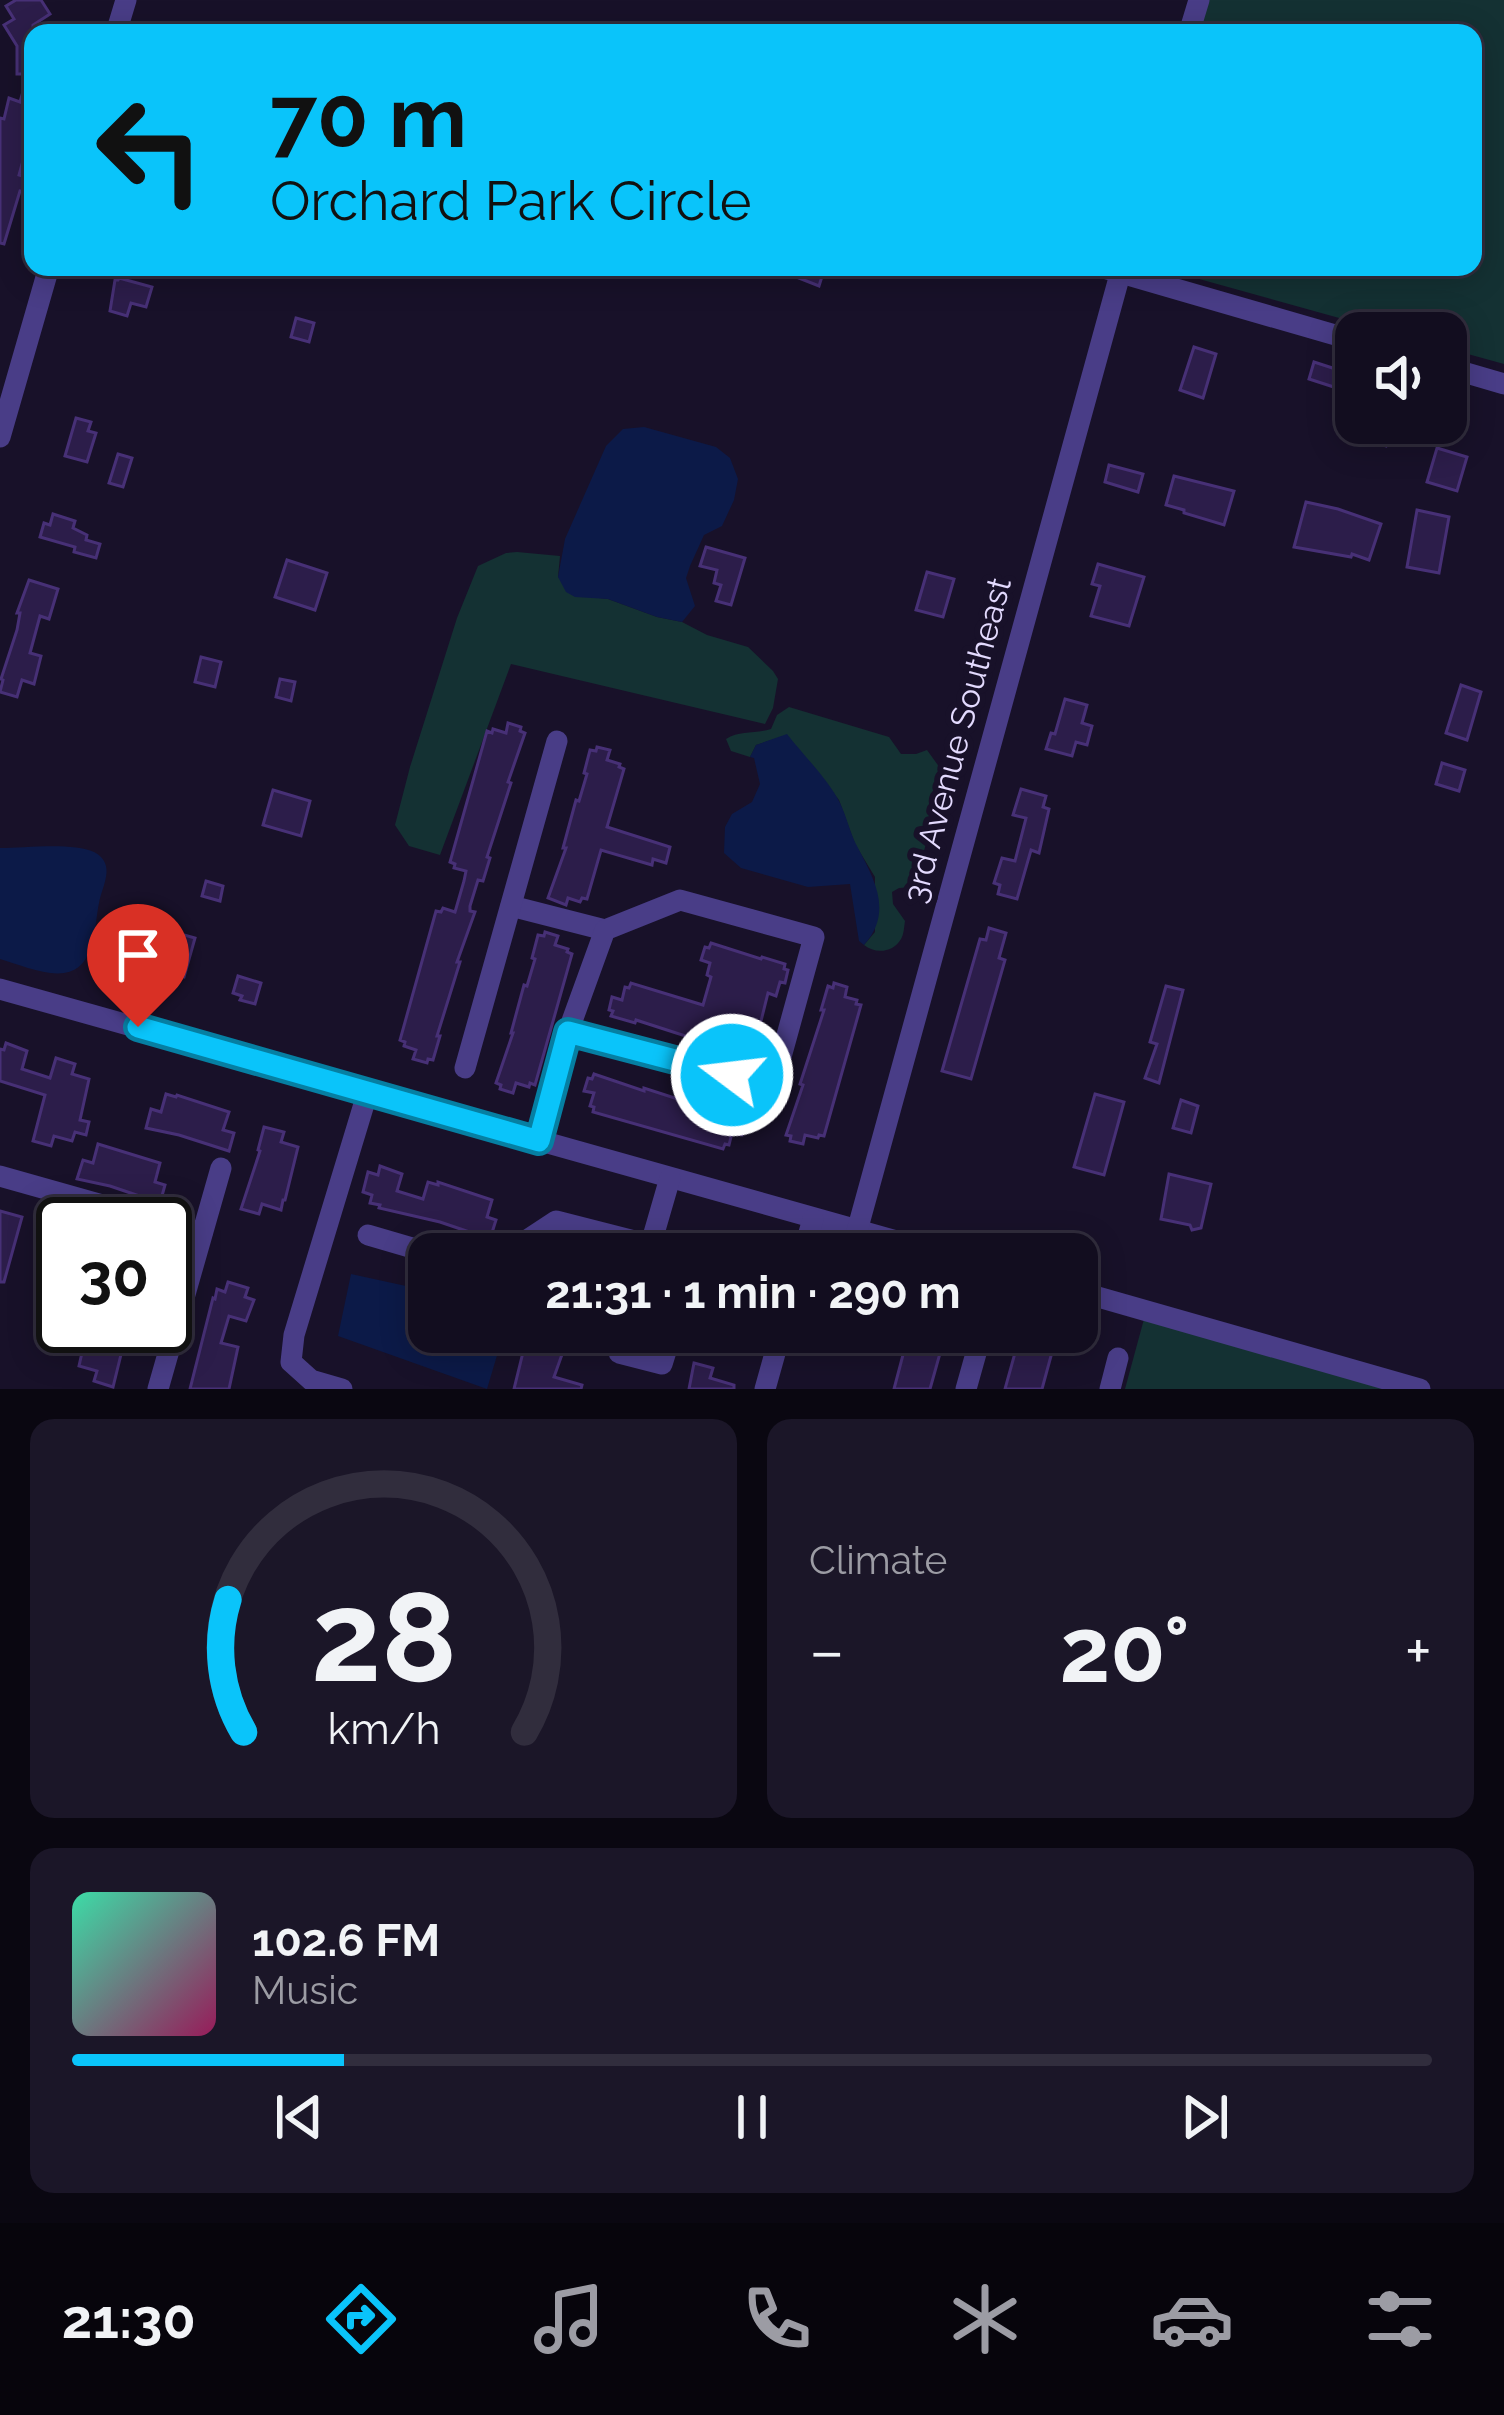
<!DOCTYPE html>
<html lang="en">
<head>
<meta charset="utf-8">
<style>
  :root { --surface:#120d1f; --page:#1b1628; --text:#f1f3f6; --muted:#9c9ca4; --line:#312d3d; --accent:#0ac4fa }
  body { margin:0; font-family:Raleway,sans-serif; background:var(--page); color:var(--text); height:100vh; display:flex; flex-direction:column; font-size:45px; white-space:nowrap }
  * { box-sizing:border-box; margin:0 }
  p { font-size:39px; color:var(--muted) }
  .icon { flex:none; width:66px; height:66px; fill:none; stroke:currentColor; stroke-width:2; stroke-linecap:round; stroke-linejoin:round }
  .map { position:relative; height:1389px; overflow:hidden }
  .drawer { display:flex; flex-direction:column; gap:30px; padding:30px; background:#0a0711; flex:1 }
  .drawer>* { flex:none }
  .hud { position:absolute; left:24px; top:24px; width:1458px; height:252px; border-radius:24px; box-shadow:0 6px 30px #0003,0 0 0 3px var(--line); background:#0ac4fa; color:#111; overflow:hidden }
  .fabs { position:absolute; left:1335px; top:312px; display:grid; gap:24px }
  .fabs a { display:grid; place-items:center; width:132px; height:132px; border-radius:24px; background:var(--surface); box-shadow:0 6px 30px #0003,0 0 0 3px var(--line); font-size:60px }
  .speed { position:absolute; left:36px; top:1197px; display:flex; gap:24px; font-size:60px; font-weight:700; text-align:center }
  .speed>* { display:grid; place-content:center; width:156px; height:156px; border-radius:50%; background:var(--surface); box-shadow:0 6px 30px #0003,0 0 0 3px var(--line); line-height:1 }
  .speed .limit { border:6px solid #111; border-radius:18px; background:#fff; color:#111 }
  .pin { position:absolute; display:grid; place-items:center; width:102px; height:102px; color:#fff; margin:-123px -51px; border-radius:50% 50% 50% 0; rotate:-45deg; box-shadow:0 0 12px #0007 }
  .pin .icon { rotate:45deg }
  .me { position:absolute; width:132px; margin:-66px; rotate:285deg; stroke-linejoin:round; filter:drop-shadow(0 0 9px #0008) }
  .turn { display:flex; align-items:center; gap:42px; height:252px; padding:0 48px; font-size:54px }
  .turn .icon { width:156px; height:156px; stroke-width:2.5 }
  .turn b { display:block; font-size:84px; line-height:102px }
  .big { font-size:90px; font-weight:700; line-height:1.1 }
  .drawer .card { flex:1; display:flex; flex-direction:column; justify-content:center; gap:18px; min-width:0; padding:0 42px; border-radius:24px; background:var(--page) }
  .drawer .dial { align-items:center; gap:0 }
  .dial svg { height:312px; overflow:visible; fill:none; stroke:var(--line); stroke-width:7; stroke-linecap:round; text-anchor:middle }
  .dial text { fill:var(--text); stroke:none }
  .song { display:flex; align-items:center; gap:36px }
  .cover { width:144px; height:144px; border-radius:18px; background:linear-gradient(135deg,hsl(160 70% 55%),hsl(330 70% 35%)) }
  .played { height:12px; border-radius:6px; background:linear-gradient(90deg,var(--accent) 20%,var(--line) 20%) }
  .keys { display:flex; justify-content:space-around; direction:ltr }
  .heat { display:flex; justify-content:space-between; align-items:center; font-size:66px; direction:ltr }
  .drawer .tiles { flex:1; display:grid; gap:30px; grid-template-columns:1fr 1fr }
  .card:last-child { grid-column:span 2 }
  .trip { position:absolute; left:408px; top:1233px; width:690px; height:120px; border-radius:24px; background:var(--surface); box-shadow:0 6px 30px #0003,0 0 0 3px var(--line); font-weight:700; line-height:120px; text-align:center }
  .tab-bar { display:flex; height:192px; justify-content:space-around; align-items:center; background:#07050c; color:var(--muted) }
  .tab-bar .icon { width:84px; height:84px }
  .tab-bar .on { color:var(--accent) }
  .tab-bar b { font-size:54px; color:var(--text) }
  .map>svg:first-child { display:block }
  .green { fill:#143133 }
  .water { fill:#0c1a48 }
  .building { fill:#2c1d4a; stroke:#473076; stroke-width:3 }
  .lines { fill:none; stroke-linecap:round; stroke-linejoin:round }
  .minor { stroke:#493d87; stroke-width:21 }
  .route-casing { stroke:#067fa2; stroke-width:30 }
  .route { stroke:#0ac4fa; stroke-width:21 }
  .labels { text-anchor:middle; dominant-baseline:central; stroke-width:12; stroke-linejoin:round; paint-order:stroke }
  .street-label { font-size:33px; fill:#e3dafe; stroke:#181129 }
</style>
</head>
<body>
<div class="map">
<svg width="1504" height="1389" viewBox="0 0 1504 1389">
  <rect width="100%" height="100%" fill="#181129"/>
  <!-- green -->
  <g class="green">
    <path d="M 1209,0 L 1504,0 L 1504,364 L 1446,348 L 1446,333 L 1393,333 L 1156,267 L 1473,267 L 1473,33 L 1199,33 Z"/>
    <path d="M 517,552 L 560,556 L 558,577 L 582,596 L 608,599 L 657,617 L 682,622 L 707,635 L 748,647 L 773,671 L 778,679 L 773,708 L 765,724 L 511,664 L 440,855 L 409,846 L 395,825 L 410,767 L 457,618 L 478,566 L 506,553 Z"/>
    <path d="M 789,707 L 889,737 L 901,754 L 916,754 L 927,750 L 945,775 L 914,887 L 899,888 L 892,892 L 893,904 L 905,921 C 904,927 904,934 901,939 C 893,953 875,954 864,945 L 875,932 L 875,877 L 855,844 L 839,800 L 787,735 L 756,745 L 750,757 L 731,751 L 726,739 C 740,730 755,734 771,729 L 777,715 Z"/>
    <path d="M 1144,1319 L 1389,1389 L 1125,1389 Z"/>
  </g>
  <!-- water -->
  <g class="water">
    <path d="M 644,427 L 716,447 L 730,458 L 738,479 L 734,500 L 722,526 L 704,535 L 690,566 L 686,578 L 695,606 L 682,622 L 657,617 L 608,599 L 575,597 L 566,592 L 558,577 L 565,539 L 606,446 L 623,429 Z"/>
    <path d="M 787,734 C 804,756 828,779 840,803 C 847,817 850,834 858,848 C 875,881 893,912 864,945 L 859,941 L 850,884 L 808,887 L 741,868 L 724,853 L 725,827 L 732,814 L 752,802 L 760,784 L 754,758 L 750,757 L 756,745 Z"/>
    <path d="M 0,848 C 24,848 73,842 94,852 C 117,864 102,886 99,903 C 94,926 96,969 64,973 C 45,976 18,964 0,959 Z"/>
    <path d="M 351,1274 L 429,1291 L 429,1332 L 504,1332 L 487,1389 L 338,1336 Z"/>
  </g>
  <!-- building -->
  <g class="building">
    <path d="M 16,0 L 41,0 L 50,14 L 33,25 L 33,140 L 29,139 L 19,175 L 29,178 L 25,192 L 20,191 L 4,244 L 0,243 L 0,118 L 4,119 L 9,98 L 20,102 L 28,74 L 17,74 L 17,46 L 4,25 L 14,19 L 6,6 Z"/>
    <path d="M 771,267 L 825,267 L 819,286 Z"/>
    <path d="M 119,278 L 152,287 L 146,307 L 131,303 L 127,316 L 110,311 L 115,280 L 118,280 Z"/>
    <path d="M 296,318 L 314,323 L 309,342 L 291,337 Z"/>
    <path d="M 1194,347 L 1216,354 L 1203,398 L 1180,390 Z"/>
    <path d="M 1314,362 L 1345,372 L 1340,389 L 1309,379 Z"/>
    <path d="M 76,418 L 91,422 L 88,431 L 96,433 L 87,462 L 65,456 Z"/>
    <path d="M 1360,423 L 1393,423 L 1386,446 L 1356,437 Z"/>
    <path d="M 1437,448 L 1467,457 L 1457,491 L 1427,482 Z"/>
    <path d="M 118,454 L 132,458 L 123,487 L 109,483 Z"/>
    <path d="M 1109,465 L 1143,474 L 1138,492 L 1105,482 Z"/>
    <path d="M 1174,476 L 1234,491 L 1224,525 L 1184,513 L 1184,510 L 1166,505 Z"/>
    <path d="M 1306,502 L 1338,509 L 1381,524 L 1369,560 L 1352,554 L 1351,557 L 1294,547 Z"/>
    <path d="M 1417,510 L 1449,517 L 1439,573 L 1407,567 Z"/>
    <path d="M 53,514 L 75,521 L 73,528 L 87,535 L 86,540 L 100,544 L 96,558 L 74,552 L 75,547 L 40,537 L 44,523 L 50,525 Z"/>
    <path d="M 706,547 L 745,558 L 731,605 L 716,601 L 721,585 L 714,583 L 717,570 L 700,566 Z"/>
    <path d="M 287,560 L 327,573 L 315,610 L 275,597 Z"/>
    <path d="M 1098,564 L 1144,577 L 1129,626 L 1091,616 L 1100,586 L 1092,584 Z"/>
    <path d="M 927,572 L 954,579 L 943,617 L 916,610 Z"/>
    <path d="M 29,580 L 58,589 L 49,619 L 40,616 L 30,653 L 41,656 L 34,684 L 22,680 L 17,697 L 0,692 L 3,680 L 1,679 L 17,630 L 20,613 L 17,613 Z"/>
    <path d="M 201,657 L 221,662 L 215,687 L 195,682 Z"/>
    <path d="M 280,679 L 295,682 L 291,701 L 276,697 Z"/>
    <path d="M 1461,685 L 1481,692 L 1467,740 L 1446,733 Z"/>
    <path d="M 1065,699 L 1087,705 L 1082,723 L 1092,726 L 1087,745 L 1076,742 L 1072,756 L 1046,749 L 1051,733 L 1055,734 Z"/>
    <path d="M 508,723 L 521,727 L 520,731 L 525,733 L 508,782 L 511,783 L 487,857 L 490,858 L 483,881 L 478,880 L 470,906 L 470,911 L 475,912 L 457,962 L 460,962 L 437,1036 L 440,1036 L 433,1060 L 428,1059 L 427,1063 L 413,1059 L 416,1050 L 404,1046 L 405,1042 L 400,1040 L 436,911 L 441,912 L 443,908 L 455,912 L 464,881 L 466,871 L 454,868 L 455,864 L 450,862 L 487,731 L 492,733 L 493,729 L 506,733 Z"/>
    <path d="M 597,747 L 610,750 L 607,760 L 620,764 L 619,767 L 624,769 L 607,827 L 670,847 L 666,863 L 653,859 L 652,865 L 601,850 L 587,899 L 582,898 L 580,902 L 568,898 L 566,905 L 548,898 L 566,848 L 563,848 L 576,800 L 579,801 L 587,774 L 584,773 L 590,750 L 596,751 Z"/>
    <path d="M 1442,763 L 1465,770 L 1459,791 L 1436,784 Z"/>
    <path d="M 1021,789 L 1046,796 L 1043,807 L 1049,809 L 1039,853 L 1031,850 L 1017,899 L 998,894 L 1000,885 L 994,883 L 1002,858 L 1015,861 L 1026,818 L 1013,815 Z"/>
    <path d="M 273,790 L 310,801 L 301,836 L 263,825 Z"/>
    <path d="M 206,881 L 223,886 L 220,901 L 202,896 Z"/>
    <path d="M 989,928 L 1006,933 L 999,958 L 1005,960 L 971,1079 L 942,1071 L 980,939 L 986,940 Z"/>
    <path d="M 545,932 L 558,936 L 555,945 L 568,949 L 567,952 L 572,954 L 535,1085 L 530,1083 L 529,1087 L 516,1083 L 513,1093 L 500,1089 L 501,1085 L 496,1083 L 513,1033 L 511,1033 L 524,985 L 527,986 L 535,959 L 532,958 L 538,935 L 544,936 Z"/>
    <path d="M 177,933 L 195,938 L 184,977 L 149,967 L 157,939 L 165,941 L 167,935 L 176,938 Z"/>
    <path d="M 711,943 L 761,959 L 762,957 L 785,964 L 784,969 L 788,970 L 785,983 L 780,982 L 776,996 L 768,993 L 760,1025 L 764,1026 L 760,1039 L 770,1041 L 766,1054 L 761,1053 L 760,1058 L 710,1041 L 710,1044 L 636,1020 L 635,1023 L 611,1016 L 613,1011 L 609,1010 L 612,997 L 622,1000 L 625,987 L 629,988 L 631,983 L 703,1005 L 711,977 L 707,975 L 710,963 L 701,960 L 705,947 L 709,948 Z"/>
    <path d="M 238,976 L 261,983 L 255,1004 L 240,1000 L 242,996 L 233,993 Z"/>
    <path d="M 834,983 L 847,987 L 845,997 L 857,1000 L 856,1004 L 861,1005 L 824,1136 L 819,1135 L 818,1138 L 805,1135 L 803,1144 L 790,1141 L 791,1136 L 786,1135 L 803,1085 L 800,1084 L 824,1010 L 821,1010 L 828,986 L 833,988 Z"/>
    <path d="M 1166,986 L 1183,990 L 1159,1083 L 1145,1078 L 1157,1044 L 1150,1042 Z"/>
    <path d="M 6,1043 L 27,1051 L 22,1069 L 50,1078 L 56,1058 L 75,1064 L 72,1074 L 89,1079 L 80,1120 L 89,1122 L 86,1135 L 75,1132 L 72,1141 L 54,1136 L 51,1146 L 33,1141 L 45,1095 L 0,1081 L 0,1049 L 4,1050 Z"/>
    <path d="M 594,1074 L 644,1091 L 644,1088 L 718,1112 L 719,1109 L 742,1116 L 741,1121 L 745,1122 L 742,1135 L 732,1133 L 729,1145 L 725,1144 L 723,1149 L 593,1112 L 594,1107 L 590,1106 L 594,1093 L 584,1091 L 588,1078 L 592,1079 Z"/>
    <path d="M 166,1094 L 176,1097 L 177,1095 L 229,1112 L 223,1130 L 234,1133 L 229,1151 L 179,1135 L 146,1128 L 151,1109 L 161,1112 Z"/>
    <path d="M 1095,1094 L 1124,1102 L 1104,1175 L 1074,1167 Z"/>
    <path d="M 1181,1100 L 1198,1106 L 1191,1133 L 1173,1128 Z"/>
    <path d="M 264,1127 L 284,1132 L 281,1142 L 298,1147 L 285,1200 L 283,1200 L 281,1210 L 262,1204 L 259,1214 L 241,1209 L 260,1151 L 258,1150 Z"/>
    <path d="M 98,1144 L 160,1163 L 155,1182 L 165,1185 L 160,1203 L 110,1186 L 77,1179 L 83,1160 L 93,1163 Z"/>
    <path d="M 380,1166 L 402,1174 L 397,1191 L 423,1199 L 428,1182 L 438,1185 L 438,1182 L 492,1200 L 487,1217 L 496,1220 L 490,1239 L 440,1222 L 379,1208 L 380,1205 L 370,1203 L 372,1195 L 363,1192 L 368,1172 L 378,1175 Z"/>
    <path d="M 1169,1174 L 1211,1184 L 1201,1228 L 1192,1230 L 1190,1225 L 1161,1219 Z"/>
    <path d="M 0,1211 L 22,1217 L 4,1282 L 0,1282 Z"/>
    <path d="M 228,1282 L 248,1288 L 245,1297 L 254,1300 L 246,1321 L 229,1316 L 221,1343 L 238,1347 L 229,1389 L 190,1389 L 213,1298 L 215,1299 L 217,1289 L 225,1292 Z"/>
    <path d="M 88,1326 L 128,1326 L 113,1387 L 94,1381 L 97,1371 L 79,1366 Z"/>
    <path d="M 528,1332 L 570,1332 L 554,1377 L 582,1385 L 581,1389 L 514,1389 Z"/>
    <path d="M 909,1332 L 946,1332 L 930,1389 L 894,1389 Z"/>
    <path d="M 1020,1335 L 1054,1345 L 1042,1389 L 1005,1389 Z"/>
    <path d="M 694,1363 L 713,1368 L 710,1378 L 734,1385 L 734,1389 L 689,1389 Z"/>
  </g>
  <g class="lines">
    <!-- minor -->
    <g class="minor">
      <path d="M 116,33 L 126,0"/>
      <path d="M 1189,33 L 1199,0"/>
      <path d="M 1100,267 L 1356,341"/>
      <path d="M 1446,367 L 1504,384"/>
      <path d="M 0,437 L 49,267"/>
      <path d="M 511,906 L 605,930"/>
      <path d="M 0,989 L 943,1254"/>
      <path d="M 465,1068 L 557,741"/>
      <path d="M 539,1141 L 568,1032 L 605,930 L 680,900 L 814,937 L 773,1086 L 568,1032"/>
      <path d="M 0,1176 L 202,1233"/>
      <path d="M 857,1231 L 1122,267"/>
      <path d="M 368,1235 L 433,1254"/>
      <path d="M 506,1254 L 556,1221 L 650,1245"/>
      <path d="M 648,1254 L 670,1178"/>
      <path d="M 803,1254 L 813,1219"/>
      <path d="M 1077,1291 L 1420,1389"/>
      <path d="M 625,1332 L 619,1353 L 662,1364 L 672,1332"/>
      <path d="M 158,1389 L 221,1168"/>
      <path d="M 342,1389 L 311,1380 L 291,1362 L 294,1335 L 368,1091"/>
      <path d="M 765,1389 L 781,1332"/>
      <path d="M 966,1389 L 982,1332"/>
      <path d="M 1110,1389 L 1118,1358"/>
    </g>
  </g>
  <g class="lines">
    <!-- route casing -->
    <g class="route-casing">
      <path id="route" d="M 138,1027 L 539,1141 L 568,1032 L 732,1075"/>
    </g>
    <!-- route -->
    <use href="#route" class="route"/>
  </g>
  <g class="labels">
    <!-- street labels -->
    <g class="street-label">
      <text transform="translate(957 740) rotate(-75)">3rd Avenue Southeast</text>
    </g>
  </g>
</svg>
<div class="fabs">
<a><svg class="icon" aria-label="sound" viewBox="0 0 24 24"><path d="M4 9h4l5-4v14l-5-4H4zM17 9q2 3 0 6"/></svg></a>
</div>
<div class="speed"><div class="limit">30</div></div>
<div class="pin" style="left:138px;top:1027px;background:#d93025"><svg class="icon" aria-label="arrive" viewBox="0 0 24 24"><path d="M6 21V4h12l-3 4 3 4H6"/></svg></div>
<svg class="me" style="left:732px;top:1075px" viewBox="-20 -20 40 40"><circle r="17" fill="#0ac4fa" stroke="#fff" stroke-width="3"/><path d="M0-11L8 9 0 5-8 9z" fill="#fff"/></svg>
<div class="trip">21:31 · 1 min · 290 m</div>
<div class="hud">
<div class="turn"><svg class="icon" aria-label="left" viewBox="0 0 24 24"><path d="M17 20v-9H6M10 6l-5 5 5 5"/></svg><div><b>70 m</b>Orchard Park Circle</div></div>
</div>
</div>
<section class="drawer">
<div class="tiles">
<div class="card dial"><svg viewBox="0 0 100 80">
<path d="M14 69A42 42 0 1 1 86 69"/>
<path d="M14 69A42 42 0 0 1 10 35" stroke="#0ac4fa"/>
<text x="50" y="56" font-size="32" font-weight="700">28</text>
<text x="50" y="72" font-size="11">km/h</text>
</svg></div>
<div class="card"><p>Climate</p>
<div class="heat"><a>−</a><b class="big">20°</b><a>+</a></div>
</div>
<div class="card">
<div class="song"><i class="cover"></i><div><b>102.6 FM</b><p>Music</p></div></div>
<div class="played"></div>
<div class="keys"><svg class="icon" aria-label="previous" viewBox="0 0 24 24"><path d="M18 5L8 12l10 7zM5 5v14"/></svg><svg class="icon" aria-label="pause" viewBox="0 0 24 24"><path d="M8 5v14M16 5v14"/></svg><svg class="icon" aria-label="next" viewBox="0 0 24 24"><path d="M6 5l10 7-10 7zM19 5v14"/></svg></div>
</div>
</div>
</section>
<nav class="tab-bar">
<b>21:30</b>
<svg class="icon on" aria-label="directions" viewBox="0 0 24 24"><path d="M12 3l9 9-9 9-9-9zM9 14v-3h6M13 9l2 2-2 2"/></svg>
<svg class="icon" aria-label="music" viewBox="0 0 24 24"><path d="M9 18V5l10-2v13"/><circle cx="6" cy="18" r="3"/><circle cx="16" cy="16" r="3"/></svg>
<svg class="icon" aria-label="phone" viewBox="0 0 24 24"><path d="M5 4h4l2 5-3 2q2 4 5 5l2-3 5 2v4C11 20 4 13 5 4z"/></svg>
<svg class="icon" aria-label="climate" viewBox="0 0 24 24"><path d="M12 3v18M4 7l16 10M4 17L20 7"/></svg>
<svg class="icon" aria-label="car" viewBox="0 0 24 24"><path d="M5 17H2v-5l4-1 3-4h7l3 4 3 1v5h-3M9 17h6M6 11h13"/><circle cx="7" cy="17" r="2"/><circle cx="17" cy="17" r="2"/></svg>
<svg class="icon" aria-label="filters" viewBox="0 0 24 24"><path d="M4 7h16M4 17h16"/><circle cx="9" cy="7" r="2"/><circle cx="15" cy="17" r="2"/></svg>
</nav>
</body>
</html>
